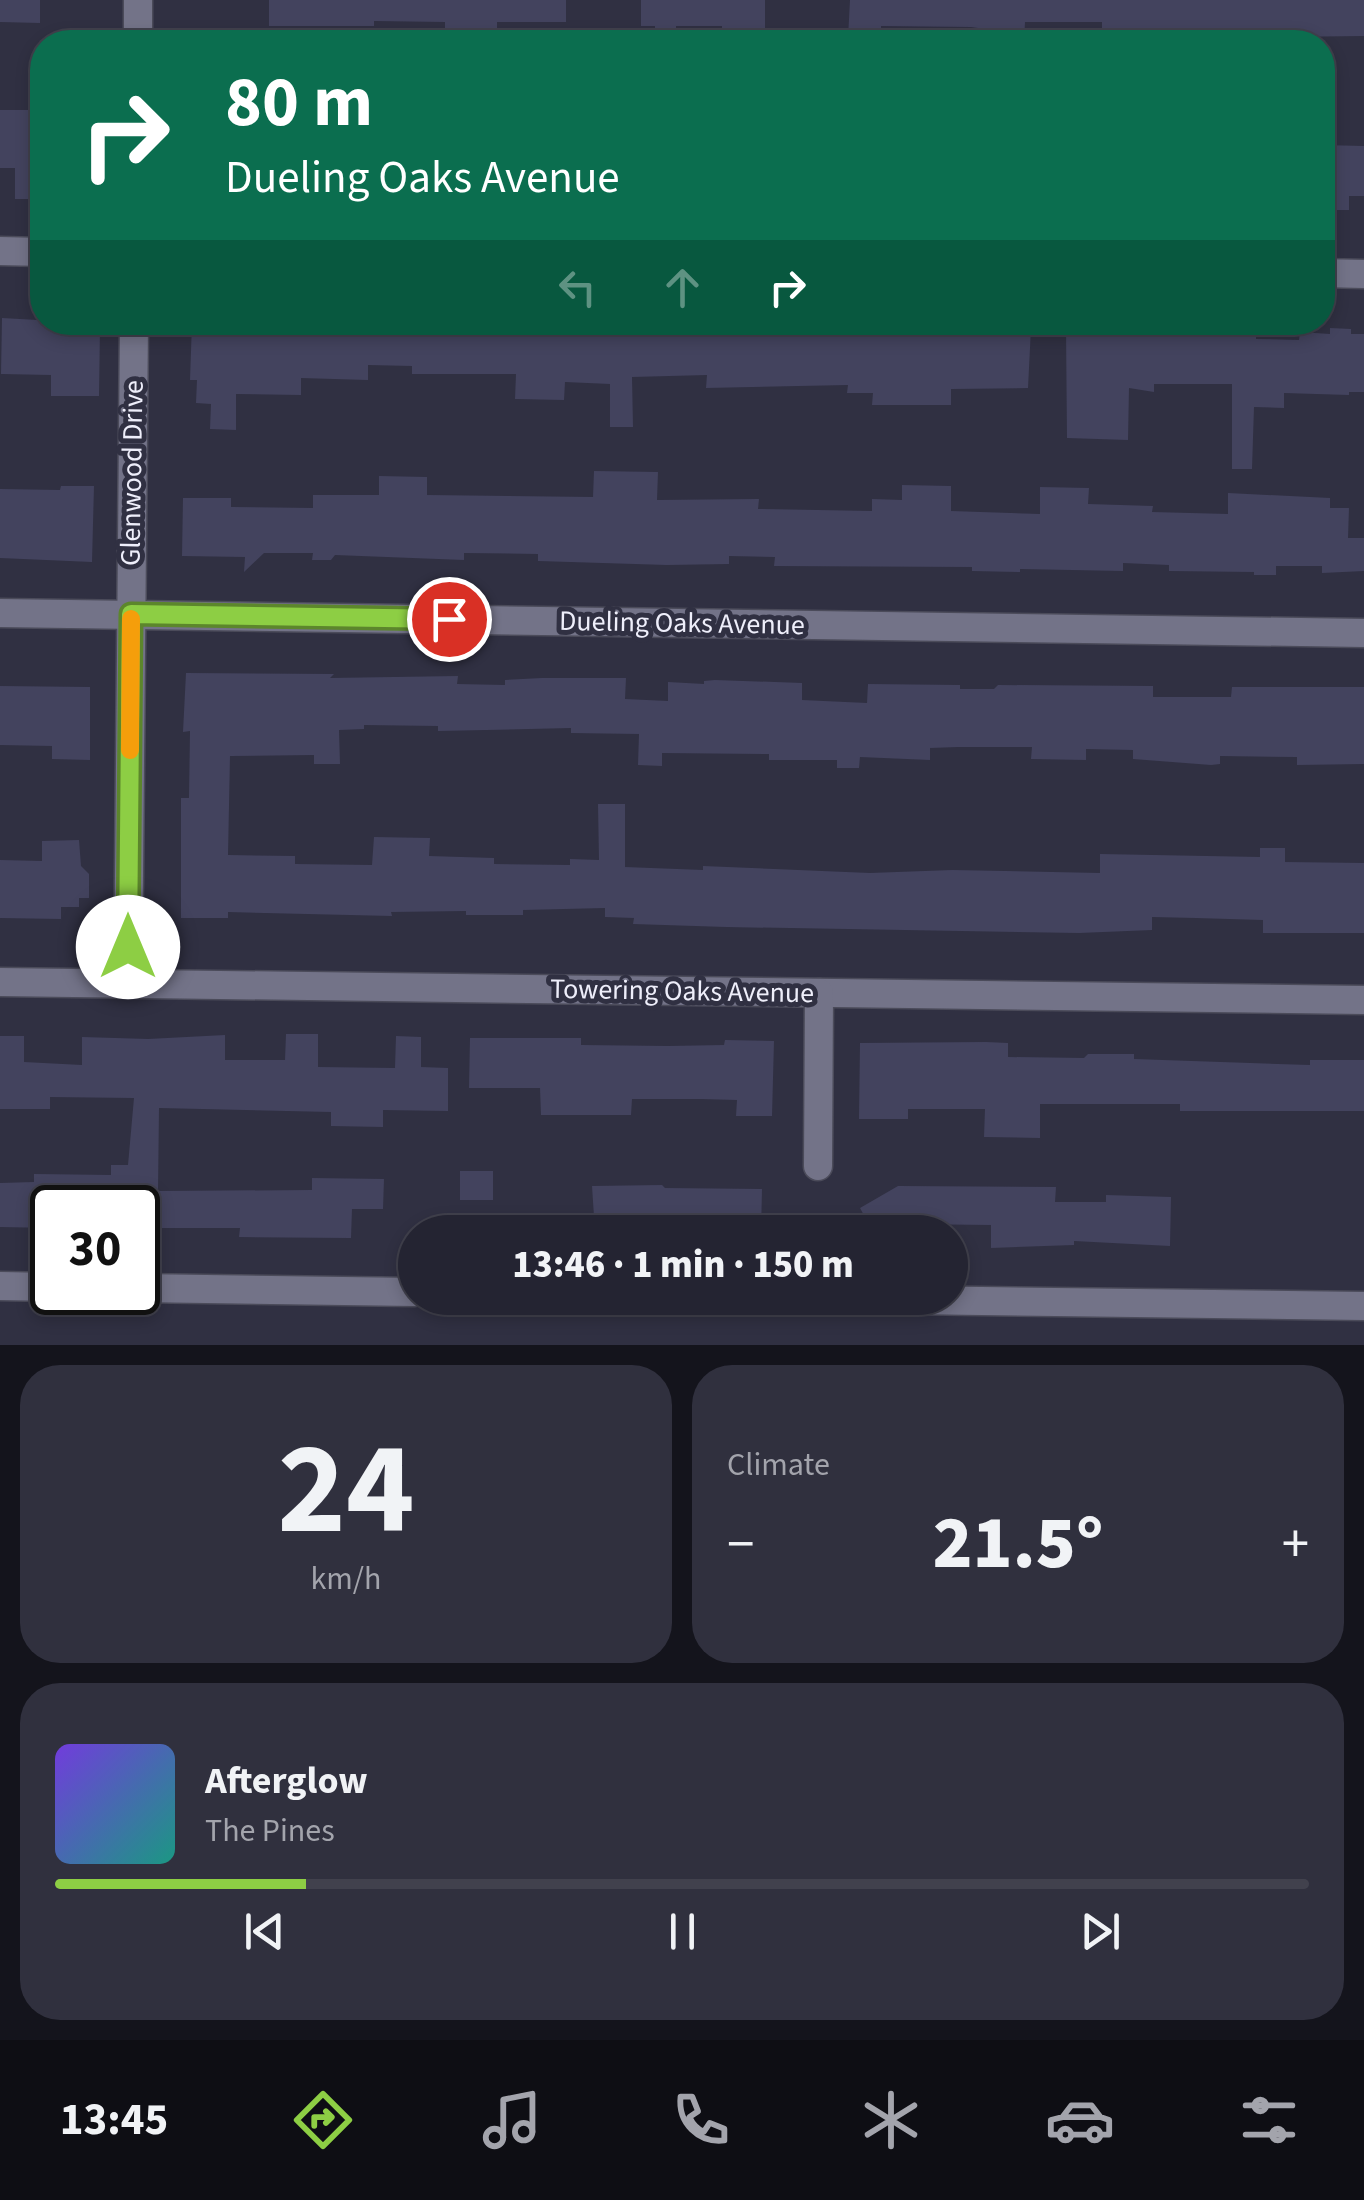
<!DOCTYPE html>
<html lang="en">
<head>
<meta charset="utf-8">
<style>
  :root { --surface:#242432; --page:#30303e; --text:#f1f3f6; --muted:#a3a4ac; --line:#41414d; --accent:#8dce44 }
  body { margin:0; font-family:"Source Sans 3",sans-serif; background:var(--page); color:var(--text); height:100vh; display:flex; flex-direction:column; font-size:38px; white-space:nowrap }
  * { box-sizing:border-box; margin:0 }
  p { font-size:32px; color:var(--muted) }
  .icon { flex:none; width:55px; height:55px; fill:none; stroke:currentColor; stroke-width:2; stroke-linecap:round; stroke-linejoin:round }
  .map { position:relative; height:1345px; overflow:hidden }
  .details { display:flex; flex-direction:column; gap:20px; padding:20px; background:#14141c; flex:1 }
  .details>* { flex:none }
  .top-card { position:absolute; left:30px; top:30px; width:1305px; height:305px; border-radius:40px; box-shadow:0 5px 15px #0003,0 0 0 2px var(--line); background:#0b6e4f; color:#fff; overflow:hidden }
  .speed { position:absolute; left:30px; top:1185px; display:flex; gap:20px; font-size:50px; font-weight:700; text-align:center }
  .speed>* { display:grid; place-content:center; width:130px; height:130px; border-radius:50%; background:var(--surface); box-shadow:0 5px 15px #0003,0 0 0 2px var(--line); line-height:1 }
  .speed .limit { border:5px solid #111; border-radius:15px; background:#fff; color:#111 }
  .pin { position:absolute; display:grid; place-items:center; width:85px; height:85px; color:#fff; margin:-42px; border:5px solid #fff; border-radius:50%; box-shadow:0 2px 10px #0007 }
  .me { position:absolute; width:110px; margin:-55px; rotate:0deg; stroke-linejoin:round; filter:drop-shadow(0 0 8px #0008) }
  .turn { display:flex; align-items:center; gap:35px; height:210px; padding:0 30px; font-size:45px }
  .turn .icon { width:130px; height:130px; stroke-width:2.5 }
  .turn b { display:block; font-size:70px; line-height:85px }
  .lanes { display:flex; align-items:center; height:95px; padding:0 30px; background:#0003; justify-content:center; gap:50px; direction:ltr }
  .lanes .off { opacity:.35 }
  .big { font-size:75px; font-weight:800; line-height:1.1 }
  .details .widget { flex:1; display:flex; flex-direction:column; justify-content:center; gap:15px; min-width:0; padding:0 35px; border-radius:40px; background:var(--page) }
  .details .dial { align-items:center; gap:0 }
  .dial b { font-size:130px; line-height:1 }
  .song { display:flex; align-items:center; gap:30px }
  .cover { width:120px; height:120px; border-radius:15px; background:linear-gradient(135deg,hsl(260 70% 55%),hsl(170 70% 35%)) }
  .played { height:10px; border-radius:5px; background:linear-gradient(90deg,var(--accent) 20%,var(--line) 20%) }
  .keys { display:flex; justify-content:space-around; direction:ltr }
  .heat { display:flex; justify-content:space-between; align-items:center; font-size:55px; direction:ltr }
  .details .tiles { flex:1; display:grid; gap:20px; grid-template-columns:1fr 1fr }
  .widget:last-child { grid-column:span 2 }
  .trip { position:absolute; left:398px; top:1215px; width:570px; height:100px; border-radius:50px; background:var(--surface); box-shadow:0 5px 15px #0003,0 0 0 2px var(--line); font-weight:800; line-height:100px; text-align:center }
  .tab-bar { display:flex; height:160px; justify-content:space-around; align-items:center; background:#0e0e14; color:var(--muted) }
  .tab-bar .icon { width:70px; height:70px }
  .tab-bar .active { color:var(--accent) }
  .tab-bar b { font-size:45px; color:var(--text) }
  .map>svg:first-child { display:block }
  .building { fill:#43435e }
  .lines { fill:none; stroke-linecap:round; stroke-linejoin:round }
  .street-casing { stroke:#4b4b5a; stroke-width:31 }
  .street { stroke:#737388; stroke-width:28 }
  .route-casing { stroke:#5c862c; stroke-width:25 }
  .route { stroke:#8dce44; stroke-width:18 }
  .slow { stroke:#f59e0b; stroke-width:18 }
  .labels { text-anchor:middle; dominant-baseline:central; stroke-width:10; stroke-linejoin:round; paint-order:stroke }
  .street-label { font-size:28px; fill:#eeeefa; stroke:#303042 }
</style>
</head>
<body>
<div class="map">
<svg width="1364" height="1345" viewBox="0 0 1364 1345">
  <rect width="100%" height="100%" fill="#303042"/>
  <!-- building -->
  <g class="building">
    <path d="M 0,0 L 40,0 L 40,23 L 0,22 Z"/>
    <path d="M 269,0 L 566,0 L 566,22 L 497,22 L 497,30 L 488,30 L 488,42 L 462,42 L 462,30 L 445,29 L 445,22 L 374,21 L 374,26 L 269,26 Z"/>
    <path d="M 641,0 L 765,0 L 765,33 L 722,32 L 722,26 L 676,26 L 676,37 L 655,37 L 655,26 L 641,26 Z"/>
    <path d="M 850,0 L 1364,0 L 1364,36 L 1280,37 L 1280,42 L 1232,41 L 1232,30 L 1184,29 L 1184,42 L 1117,42 L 1115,32 L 1102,32 L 1102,22 L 1025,22 L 1024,42 L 991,42 L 992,30 L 971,27 L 881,26 L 881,39 L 848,38 Z"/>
    <path d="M 0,110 L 41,110 L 40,199 L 15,199 L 15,168 L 0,168 Z"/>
    <path d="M 1322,145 L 1364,146 L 1364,196 L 1349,196 L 1349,210 L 1323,210 Z"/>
    <path d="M 2,318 L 73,322 L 73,328 L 100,328 L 99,396 L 51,396 L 51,375 L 1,374 Z"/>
    <path d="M 192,322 L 688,322 L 688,329 L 736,329 L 736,322 L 887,322 L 887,333 L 925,333 L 934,323 L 992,324 L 992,328 L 1031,328 L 1028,388 L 951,389 L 951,405 L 872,405 L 873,393 L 847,393 L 848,385 L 706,388 L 707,375 L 632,377 L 633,427 L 610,427 L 610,384 L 565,382 L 564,400 L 515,399 L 516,374 L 412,374 L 412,366 L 368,365 L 368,380 L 301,378 L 301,395 L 236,394 L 236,430 L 210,429 L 211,404 L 196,403 L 197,380 L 190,380 Z"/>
    <path d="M 1256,325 L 1256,339 L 1299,340 L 1300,332 L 1330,334 L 1330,328 L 1351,329 L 1351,334 L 1364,334 L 1364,392 L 1349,392 L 1349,395 L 1284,393 L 1284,408 L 1254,407 L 1252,469 L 1232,469 L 1232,384 L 1154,384 L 1154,392 L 1129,388 L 1128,440 L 1067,438 L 1066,330 Z"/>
    <path d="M 594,471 L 658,472 L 657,500 L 759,499 L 758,509 L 872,511 L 872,499 L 902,500 L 902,485 L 951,486 L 951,511 L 1040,514 L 1040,487 L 1089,488 L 1088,504 L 1153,506 L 1152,512 L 1228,514 L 1228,493 L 1330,498 L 1330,508 L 1349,508 L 1348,538 L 1364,538 L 1364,571 L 1322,573 L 1322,566 L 1276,566 L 1276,575 L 1254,575 L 1254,572 L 1169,571 L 1169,565 L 1123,563 L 1123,571 L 1020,569 L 1020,572 L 972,571 L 972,567 L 774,566 L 775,557 L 729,556 L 729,564 L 667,565 L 538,561 L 538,554 L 464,553 L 464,560 L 335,555 L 331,560 L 312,560 L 313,553 L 264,553 L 244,572 L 245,557 L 182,556 L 183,498 L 231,498 L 231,507 L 313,508 L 313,495 L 379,495 L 379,476 L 427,477 L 427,495 L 593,497 Z"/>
    <path d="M 61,486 L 94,486 L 92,562 L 0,558 L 0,489 L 60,490 Z"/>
    <path d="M 186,673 L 334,674 L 330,678 L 458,676 L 457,684 L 505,685 L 505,680 L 542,678 L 626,678 L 625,699 L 668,701 L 668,682 L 704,684 L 704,681 L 715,680 L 802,683 L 802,700 L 867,703 L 868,684 L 960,685 L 960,689 L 994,689 L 998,685 L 1153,686 L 1153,697 L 1231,697 L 1232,687 L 1364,687 L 1364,764 L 1297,765 L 1297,757 L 1220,756 L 1220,764 L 1211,765 L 1133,759 L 1133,750 L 1086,749 L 1086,760 L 1031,759 L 1032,747 L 958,747 L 930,748 L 930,760 L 860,757 L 859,768 L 837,768 L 837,760 L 769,760 L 769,754 L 662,753 L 662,766 L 638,765 L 639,734 L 571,733 L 571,728 L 438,731 L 438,726 L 364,725 L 364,729 L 339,730 L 340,764 L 314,764 L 314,755 L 230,756 L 228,855 L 295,856 L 295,864 L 372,865 L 374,837 L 430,838 L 429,856 L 494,858 L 494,864 L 570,865 L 570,859 L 599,860 L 598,804 L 625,804 L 625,867 L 703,870 L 703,866 L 870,873 L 952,870 L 1100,873 L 1100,854 L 1260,857 L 1260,848 L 1285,848 L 1285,862 L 1364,863 L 1364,933 L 1263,933 L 1263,920 L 1196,918 L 1152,917 L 1152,930 L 1079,933 L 726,927 L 633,924 L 634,918 L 605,917 L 605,908 L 523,910 L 523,915 L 466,915 L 466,911 L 391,912 L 392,916 L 228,912 L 228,918 L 181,918 L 181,798 L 189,798 L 190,731 L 183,732 Z"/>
    <path d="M 0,686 L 90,687 L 90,760 L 52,759 L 52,746 L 0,745 Z"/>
    <path d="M 79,840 L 81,866 L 89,874 L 89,898 L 79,898 L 79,907 L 61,907 L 61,919 L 0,918 L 0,860 L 42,861 L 42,841 Z"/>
    <path d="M 286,1034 L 318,1034 L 318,1067 L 395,1068 L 396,1036 L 421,1037 L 421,1067 L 448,1068 L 448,1111 L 383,1110 L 383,1127 L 331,1126 L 331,1112 L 159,1108 L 158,1191 L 312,1190 L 312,1178 L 384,1179 L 383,1209 L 352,1209 L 351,1238 L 239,1237 L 240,1228 L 138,1228 L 138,1208 L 52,1208 L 52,1228 L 0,1227 L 0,1183 L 34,1182 L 34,1174 L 111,1175 L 111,1165 L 128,1165 L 134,1098 L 50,1097 L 50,1109 L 0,1109 L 0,1036 L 24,1036 L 24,1062 L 82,1065 L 82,1037 L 148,1039 L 225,1035 L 225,1060 L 285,1060 Z"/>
    <path d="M 470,1038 L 581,1038 L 581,1045 L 668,1046 L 724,1045 L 725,1040 L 774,1041 L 772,1116 L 736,1116 L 737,1100 L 701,1099 L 632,1099 L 631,1115 L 541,1115 L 540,1088 L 469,1088 Z"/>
    <path d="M 986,1042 L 1008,1043 L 1008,1057 L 1084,1058 L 1088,1054 L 1134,1054 L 1134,1059 L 1310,1065 L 1310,1060 L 1364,1060 L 1364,1111 L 1180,1111 L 1180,1104 L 1040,1104 L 1040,1138 L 984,1137 L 985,1109 L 908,1109 L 908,1119 L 859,1119 L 860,1043 Z"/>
    <rect x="460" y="1171" width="33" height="29"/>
    <path d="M 662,1185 L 665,1188 L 762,1189 L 761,1232 L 595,1232 L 592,1186 Z"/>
    <path d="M 898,1186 L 1056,1187 L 1055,1202 L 1106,1202 L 1106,1195 L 1171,1197 L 1170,1246 L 1074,1241 L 1074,1245 L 991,1248 L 991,1225 L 907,1224 L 892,1232 L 873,1232 L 860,1208 Z"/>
  </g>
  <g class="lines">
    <!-- street casing -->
    <g class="street-casing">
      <g id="street">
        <path d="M 138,42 L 138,0"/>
        <path d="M 0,251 L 42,252"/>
        <path d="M 1322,273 L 1364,274"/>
        <path d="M 0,613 L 1364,633"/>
        <path d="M 0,982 L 1364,1000"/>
        <path d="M 128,984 L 134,322"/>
        <path d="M 818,1166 L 819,993"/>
        <path d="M 0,1286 L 52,1287"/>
        <path d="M 138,1288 L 415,1292"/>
        <path d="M 758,1298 L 1364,1306"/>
      </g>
    </g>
    <!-- street -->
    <use href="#street" class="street"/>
  </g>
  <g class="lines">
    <!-- route casing -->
    <g class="route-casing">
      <path id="route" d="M 128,947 L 131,614 L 449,619"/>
    </g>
    <!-- route -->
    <use href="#route" class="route"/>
    <!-- slow -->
    <path class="slow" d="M 130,750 L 131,619"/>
  </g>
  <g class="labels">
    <!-- street labels -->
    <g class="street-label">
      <text transform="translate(132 473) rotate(-89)">Glenwood Drive</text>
      <text transform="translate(682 623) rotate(1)">Dueling Oaks Avenue</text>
      <text transform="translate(682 991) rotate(1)">Towering Oaks Avenue</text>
    </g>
  </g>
</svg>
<div class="speed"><div class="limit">30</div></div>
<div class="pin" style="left:449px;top:619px;background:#d93025"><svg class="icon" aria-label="arrive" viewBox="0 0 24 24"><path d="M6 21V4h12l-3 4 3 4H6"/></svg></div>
<svg class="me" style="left:128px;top:947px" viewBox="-20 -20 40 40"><circle r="19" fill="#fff"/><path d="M0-13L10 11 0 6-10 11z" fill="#8dce44"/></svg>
<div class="trip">13:46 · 1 min · 150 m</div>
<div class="top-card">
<div class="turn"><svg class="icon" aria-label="right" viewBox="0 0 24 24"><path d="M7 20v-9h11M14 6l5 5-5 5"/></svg><div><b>80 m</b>Dueling Oaks Avenue</div></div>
<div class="lanes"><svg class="icon off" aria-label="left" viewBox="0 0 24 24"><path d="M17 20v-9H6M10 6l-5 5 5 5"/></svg><svg class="icon off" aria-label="ahead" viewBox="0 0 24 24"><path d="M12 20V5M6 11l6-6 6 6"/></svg><svg class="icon" aria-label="right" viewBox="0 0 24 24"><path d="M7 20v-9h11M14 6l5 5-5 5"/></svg></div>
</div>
</div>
<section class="details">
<div class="tiles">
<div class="widget dial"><b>24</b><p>km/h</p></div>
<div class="widget"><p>Climate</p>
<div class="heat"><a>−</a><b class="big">21.5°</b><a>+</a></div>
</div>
<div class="widget">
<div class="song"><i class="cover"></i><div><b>Afterglow</b><p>The Pines</p></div></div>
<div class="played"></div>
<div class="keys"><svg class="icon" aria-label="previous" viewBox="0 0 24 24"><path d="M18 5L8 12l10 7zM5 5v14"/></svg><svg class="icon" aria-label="pause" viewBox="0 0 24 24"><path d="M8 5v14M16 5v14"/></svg><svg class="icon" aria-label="next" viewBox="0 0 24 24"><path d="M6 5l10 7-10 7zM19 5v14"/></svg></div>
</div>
</div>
</section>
<nav class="tab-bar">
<b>13:45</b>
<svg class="icon active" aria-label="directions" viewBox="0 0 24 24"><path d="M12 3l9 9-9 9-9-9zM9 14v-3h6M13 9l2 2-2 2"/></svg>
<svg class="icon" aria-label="music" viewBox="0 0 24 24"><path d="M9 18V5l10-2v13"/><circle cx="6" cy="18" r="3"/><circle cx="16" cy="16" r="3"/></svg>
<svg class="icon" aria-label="phone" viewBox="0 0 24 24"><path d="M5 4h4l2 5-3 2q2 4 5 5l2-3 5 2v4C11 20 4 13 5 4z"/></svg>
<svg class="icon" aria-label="climate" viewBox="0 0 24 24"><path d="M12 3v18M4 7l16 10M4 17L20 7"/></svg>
<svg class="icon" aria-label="car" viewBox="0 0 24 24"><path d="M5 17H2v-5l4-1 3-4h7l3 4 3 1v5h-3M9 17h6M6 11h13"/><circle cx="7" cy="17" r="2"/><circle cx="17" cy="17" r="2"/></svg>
<svg class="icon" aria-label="filters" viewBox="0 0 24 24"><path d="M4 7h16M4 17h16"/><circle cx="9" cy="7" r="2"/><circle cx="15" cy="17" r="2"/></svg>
</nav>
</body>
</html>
